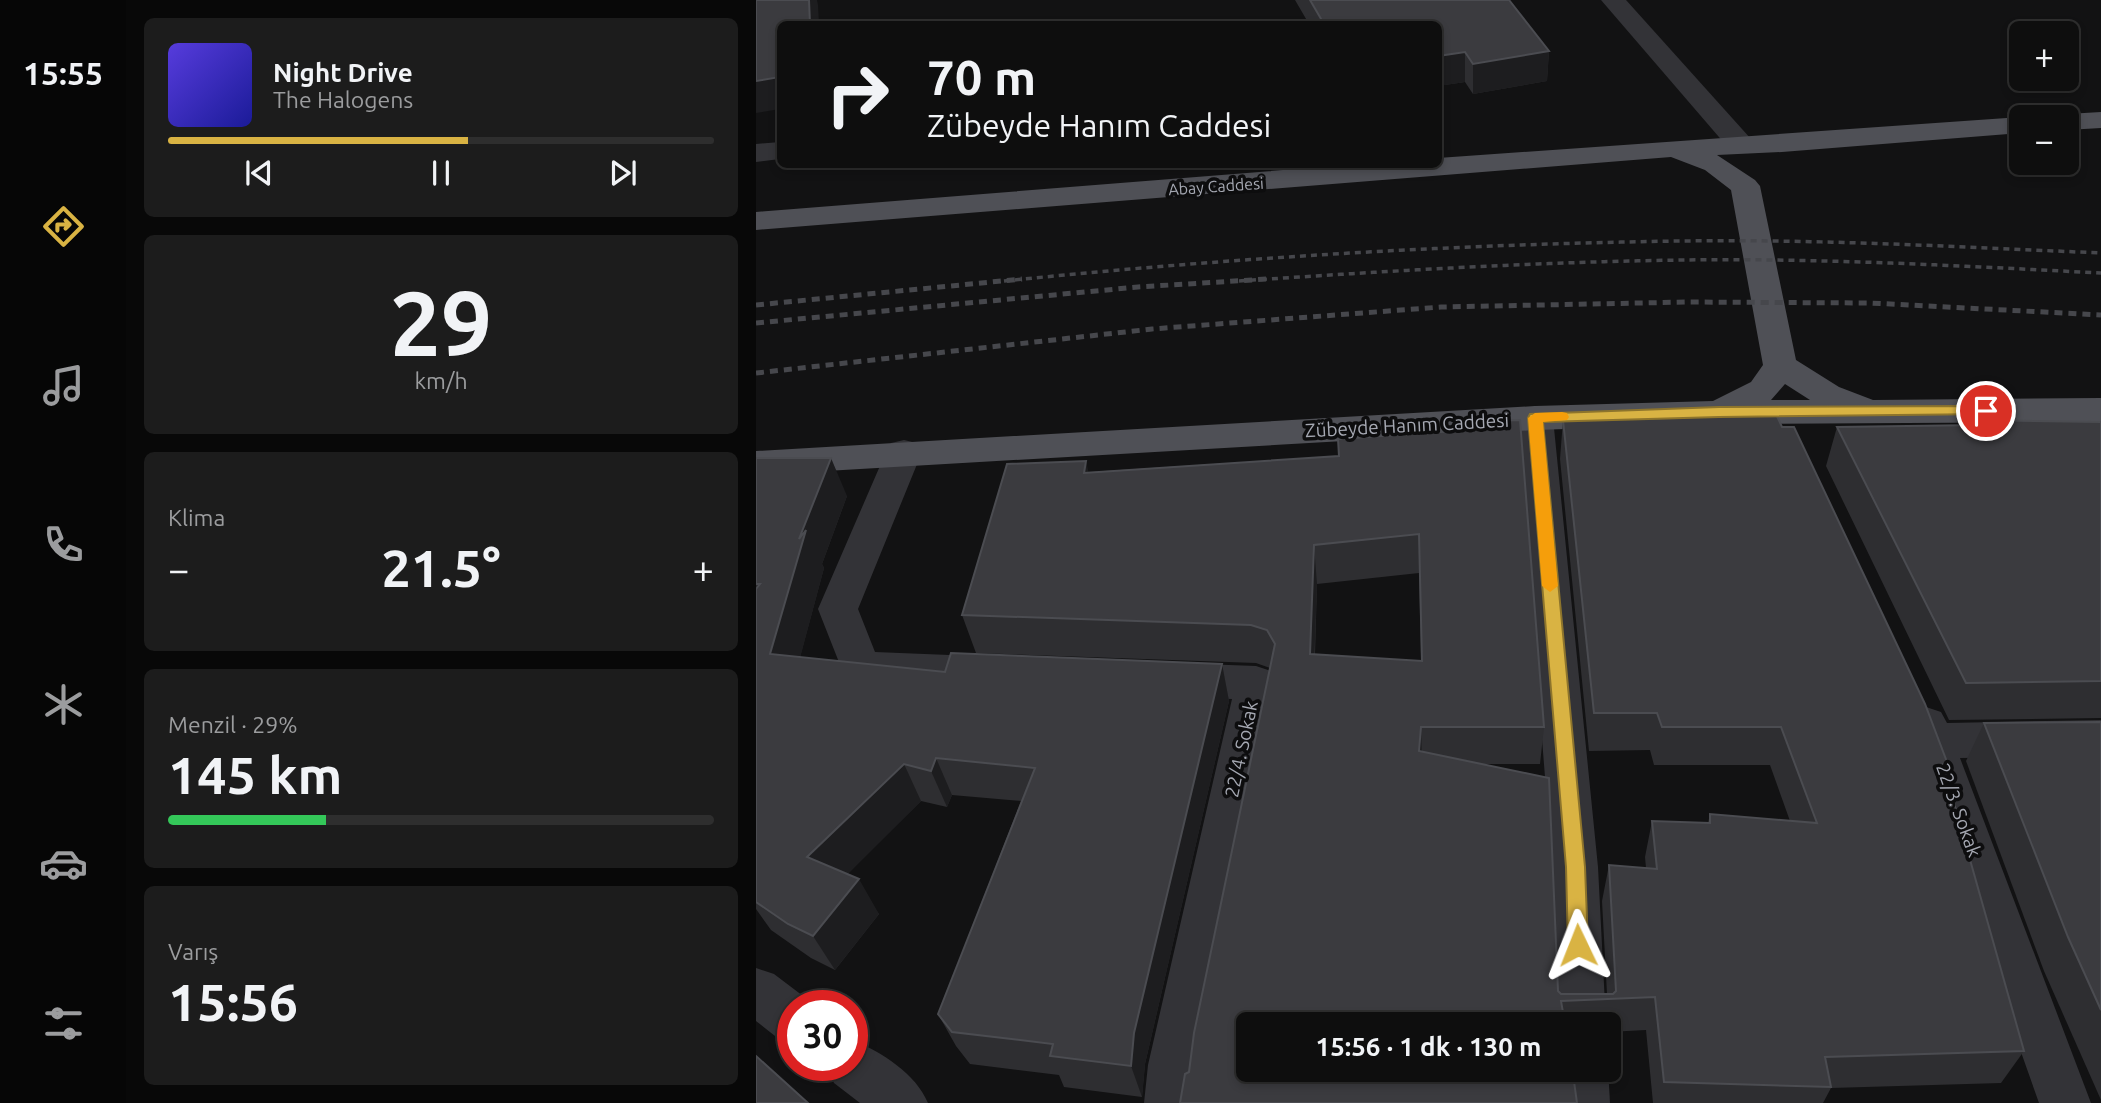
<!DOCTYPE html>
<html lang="tr">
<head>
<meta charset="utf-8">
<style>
  :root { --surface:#0e0e0e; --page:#1c1c1c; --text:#f1f3f6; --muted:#9b9c9e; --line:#2e2e2e; --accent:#d9b343 }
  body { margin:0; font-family:Ubuntu,sans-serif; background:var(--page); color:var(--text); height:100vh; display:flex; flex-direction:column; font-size:26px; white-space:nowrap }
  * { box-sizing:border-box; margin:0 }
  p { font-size:23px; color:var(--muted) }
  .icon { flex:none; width:38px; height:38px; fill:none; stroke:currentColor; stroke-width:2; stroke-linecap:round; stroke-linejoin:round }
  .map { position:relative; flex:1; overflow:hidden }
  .details { display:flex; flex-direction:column; gap:18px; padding:18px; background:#080808; width:630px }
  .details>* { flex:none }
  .guide { position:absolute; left:21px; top:21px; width:665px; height:147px; border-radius:10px; box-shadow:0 4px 10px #0003,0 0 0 2px var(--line); background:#0e0e0e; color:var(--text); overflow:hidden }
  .controls { position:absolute; left:1253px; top:21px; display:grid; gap:14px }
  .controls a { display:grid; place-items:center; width:70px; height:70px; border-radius:10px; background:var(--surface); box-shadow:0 4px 10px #0003,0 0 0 2px var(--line); font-size:35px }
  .speed { position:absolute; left:21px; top:990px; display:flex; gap:14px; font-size:35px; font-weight:700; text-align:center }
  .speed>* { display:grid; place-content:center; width:91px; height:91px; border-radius:50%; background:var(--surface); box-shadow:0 4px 10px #0003,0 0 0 2px var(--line); line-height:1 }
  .speed .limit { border:10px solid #d22; background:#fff; color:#111 }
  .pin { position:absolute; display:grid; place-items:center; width:60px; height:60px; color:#fff; margin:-30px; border:4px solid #fff; border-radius:50%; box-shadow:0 2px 7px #0007 }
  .me { position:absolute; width:77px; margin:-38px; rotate:358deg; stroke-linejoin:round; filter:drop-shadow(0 0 5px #0008) }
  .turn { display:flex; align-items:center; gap:24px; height:147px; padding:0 35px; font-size:32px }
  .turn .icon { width:91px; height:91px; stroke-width:2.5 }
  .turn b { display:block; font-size:49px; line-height:60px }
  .big { font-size:52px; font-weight:600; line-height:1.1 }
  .details .card { flex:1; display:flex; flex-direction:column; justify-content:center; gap:10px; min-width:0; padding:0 24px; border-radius:10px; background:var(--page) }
  .details .dial { align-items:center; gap:0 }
  .dial b { font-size:91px; line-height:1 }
  .song { display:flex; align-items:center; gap:21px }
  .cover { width:84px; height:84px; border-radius:10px; background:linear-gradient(135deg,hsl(250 70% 55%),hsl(240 70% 35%)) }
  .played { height:7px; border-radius:4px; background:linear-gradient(90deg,var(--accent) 55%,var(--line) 55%) }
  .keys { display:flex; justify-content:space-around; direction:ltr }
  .heat { display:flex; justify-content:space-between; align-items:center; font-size:38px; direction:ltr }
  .charge { height:10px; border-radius:5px; background:linear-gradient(90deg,#34c759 29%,var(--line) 0) }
  .trip { position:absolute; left:480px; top:1012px; width:385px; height:70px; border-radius:10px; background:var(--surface); box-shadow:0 4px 10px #0003,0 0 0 2px var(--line); font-weight:600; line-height:70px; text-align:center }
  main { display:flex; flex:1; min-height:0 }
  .dock { display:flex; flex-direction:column; width:126px; justify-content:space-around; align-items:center; background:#060606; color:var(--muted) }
  .dock .icon { width:49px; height:49px }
  .dock .current { color:var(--accent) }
  .dock b { font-size:32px; color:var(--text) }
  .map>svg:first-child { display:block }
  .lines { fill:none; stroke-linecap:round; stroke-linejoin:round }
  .minor { fill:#333337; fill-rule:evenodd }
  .major { fill:#4f5056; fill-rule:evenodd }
  .rail-far1 { stroke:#46474c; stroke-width:3.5; stroke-dasharray:6 5; stroke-linecap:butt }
  .rail { stroke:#46474c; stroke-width:5; stroke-dasharray:8 6; stroke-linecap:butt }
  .wall { fill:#2e2e31; fill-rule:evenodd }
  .shaded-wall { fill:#1d1d1f }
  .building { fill:#3b3b3f; stroke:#4b4c51; stroke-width:2; fill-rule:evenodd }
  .route { fill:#d9b343; stroke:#8d742c; stroke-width:2 }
  .slow { fill:#f59e0b }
  .labels { text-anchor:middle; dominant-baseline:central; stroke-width:7; stroke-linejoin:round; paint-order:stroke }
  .far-street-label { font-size:16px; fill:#a5a8b2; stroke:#0d0d0e }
  .street-label { font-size:19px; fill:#a5a8b2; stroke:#0d0d0e }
</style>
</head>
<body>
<main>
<nav class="dock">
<b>15:55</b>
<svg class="icon current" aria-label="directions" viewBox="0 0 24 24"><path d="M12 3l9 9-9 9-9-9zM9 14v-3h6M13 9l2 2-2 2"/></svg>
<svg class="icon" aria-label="music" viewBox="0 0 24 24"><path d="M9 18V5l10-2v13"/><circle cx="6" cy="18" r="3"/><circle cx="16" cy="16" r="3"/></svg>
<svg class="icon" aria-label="phone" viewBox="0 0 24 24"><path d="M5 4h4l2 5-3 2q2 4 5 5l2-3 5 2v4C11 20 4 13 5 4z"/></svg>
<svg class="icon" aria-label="climate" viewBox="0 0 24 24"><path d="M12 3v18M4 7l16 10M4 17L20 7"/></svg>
<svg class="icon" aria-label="car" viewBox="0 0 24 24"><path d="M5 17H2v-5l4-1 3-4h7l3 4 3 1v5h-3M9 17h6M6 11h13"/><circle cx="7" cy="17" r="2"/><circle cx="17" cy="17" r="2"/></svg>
<svg class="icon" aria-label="filters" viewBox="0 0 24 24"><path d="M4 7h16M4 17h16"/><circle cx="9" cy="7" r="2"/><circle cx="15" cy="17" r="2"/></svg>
</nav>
<section class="details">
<div class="card">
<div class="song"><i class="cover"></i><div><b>Night Drive</b><p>The Halogens</p></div></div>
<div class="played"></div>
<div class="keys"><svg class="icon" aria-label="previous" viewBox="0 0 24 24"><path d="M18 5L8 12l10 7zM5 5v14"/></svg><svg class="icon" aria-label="pause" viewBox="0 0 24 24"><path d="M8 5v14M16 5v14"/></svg><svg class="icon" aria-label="next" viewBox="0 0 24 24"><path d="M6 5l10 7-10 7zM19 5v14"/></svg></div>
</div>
<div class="card dial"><b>29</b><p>km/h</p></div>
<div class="card"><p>Klima</p>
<div class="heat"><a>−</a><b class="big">21.5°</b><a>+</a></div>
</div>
<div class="card"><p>Menzil · 29%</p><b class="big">145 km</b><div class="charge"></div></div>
<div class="card"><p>Varış</p><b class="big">15:56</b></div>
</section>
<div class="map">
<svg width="1345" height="1103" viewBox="0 0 1345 1103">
  <rect width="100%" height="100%" fill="#121213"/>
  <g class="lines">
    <!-- minor -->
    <g class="minor">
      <path d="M 845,0 L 870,0 L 995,139 L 999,145 L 995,151 L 985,153 L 975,151 Z"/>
      <path d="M 24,142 L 24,159 L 0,162 L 0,144 Z"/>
      <path d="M 779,406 L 791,410 L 797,418 L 842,867 L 850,1024 L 800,1024 L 796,867 L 761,418 L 767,410 Z"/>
      <path d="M 148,440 L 161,443 L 166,452 L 102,609 L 119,652 L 243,657 L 258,661 L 264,673 L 258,685 L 243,689 L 105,684 L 90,680 L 62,609 L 130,452 L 135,443 Z"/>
      <path d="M 419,663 L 500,666 L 515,671 L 521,683 L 444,1065 L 440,1103 L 388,1103 L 392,1065 L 476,699 L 419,697 L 404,692 L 398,680 L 404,668 Z"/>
      <path d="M 1170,707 L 1185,712 L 1191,723 L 1345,720 L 1345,756 L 1204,758 L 1335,1103 L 1283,1103 L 1149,724 L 1155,712 Z"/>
      <path d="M 0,968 L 18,974 L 55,1002 L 57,1006 L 37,1006 L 37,1043 L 19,1036 L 0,1021 Z"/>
      <path d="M 96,1040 C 126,1052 160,1074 172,1103 L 104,1103 L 78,1083 L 71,1066 L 96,1066 Z"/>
      <path d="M 852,1068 L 854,1103 L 802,1103 L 801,1069 Z"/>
    </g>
    <!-- major -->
    <g class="major">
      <path d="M 1345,112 L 1345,128 L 1311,130 L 1311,117 L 1300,117 L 1311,114 Z"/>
      <path d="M 1265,117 L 1267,117 L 1265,133 L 1026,152 L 961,155 L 999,180 L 1004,186 L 1040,360 L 1083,387 L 1117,400 L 1345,398 L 1345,422 L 963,424 L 779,430 L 0,475 L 0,451 L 779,406 L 957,401 L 995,382 L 1007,365 L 975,190 L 949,170 L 915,157 L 0,230 L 0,212 L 603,164 L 682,164 L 682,158 ZM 1029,384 L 1054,400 L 1015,400 Z"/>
    </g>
    <!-- rail-far1 -->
    <g class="rail-far1">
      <path d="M 248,281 C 473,258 700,244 926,241 C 1066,239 1205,247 1345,253"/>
      <path d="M 483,281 C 631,271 779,262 927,260 C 1067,258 1206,266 1345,273"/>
    </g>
    <!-- rail -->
    <g class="rail">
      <path d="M 0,305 L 266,279"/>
      <path d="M 0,323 L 382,287 L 511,279"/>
      <path d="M 0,373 L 396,329 L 685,307 L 933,302 L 1114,303 L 1345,315"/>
    </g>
  </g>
  <!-- wall -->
  <g class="wall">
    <path d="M 539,0 L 753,0 L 793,51 L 791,81 L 717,94 L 709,82 L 682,86 L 682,24 L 553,24 Z"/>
    <path d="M 807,420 L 1191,762 L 1188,769 L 1268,1051 L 1245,1083 L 1075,1088 L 1067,1103 L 897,1103 L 890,1030 L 852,1032 L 852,1024 L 492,1024 L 433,1072 L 514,668 L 500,663 L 220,653 L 206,615 L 332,472 L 583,456 L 697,431 L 697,421 L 788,727 L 784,764 L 728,764 L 802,991 L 805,994 L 851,994 L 846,901 L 853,865 L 890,868 L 889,857 L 896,821 L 952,823 L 954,814 L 1034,821 L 1014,765 L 898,765 L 894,750 L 833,751 L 804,459 ZM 663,573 L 665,661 L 559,654 L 561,584 Z"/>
    <path d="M 1221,420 L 1345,422 L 1345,718 L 1193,720 L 1070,466 L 1081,427 L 1219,425 Z"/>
    <path d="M 0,458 L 91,496 L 66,564 L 68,568 L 44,657 L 189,672 L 466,664 L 473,701 L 389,1064 L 386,1097 L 308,1087 L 303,1075 L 214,1064 L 200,1046 L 182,1014 L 265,801 L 196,795 L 191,807 L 165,801 L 91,874 L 123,914 L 79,970 L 55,958 L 15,930 L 0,909 Z"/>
    <path d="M 1345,722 L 1345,1100 L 1288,971 L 1210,761 L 1228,723 Z"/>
  </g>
  <!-- shaded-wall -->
  <g class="shaded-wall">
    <path d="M 53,0 L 61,0 L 62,5 L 63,24 L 54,24 Z"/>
    <path d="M 793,51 L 791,81 L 717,94 L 717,64 Z"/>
    <path d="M 709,52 L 709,82 L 682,86 L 682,56 Z"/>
    <path d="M 24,77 L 24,109 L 0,113 L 0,81 Z"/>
    <path d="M 75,458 L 91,496 L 66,564 L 68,568 L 35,692 L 14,654 L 43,539 Z"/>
    <path d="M 330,461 L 339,500 L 328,473 Z"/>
    <path d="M 558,545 L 561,584 L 557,692 L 554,654 Z"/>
    <path d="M 466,664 L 473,701 L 389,1064 L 386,1097 L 375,1066 L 378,1033 Z"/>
    <path d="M 665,727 L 666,764 L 663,751 Z"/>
    <path d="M 180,758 L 196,795 L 191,807 L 175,771 Z"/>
    <path d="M 148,764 L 165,801 L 73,893 L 51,857 Z"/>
    <path d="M 103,879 L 123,914 L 79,970 L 57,936 Z"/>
  </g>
  <!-- building -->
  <g class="building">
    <path d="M 0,0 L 53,0 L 54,24 L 24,24 L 24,77 L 0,81 Z"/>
    <path d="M 554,0 L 753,0 L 793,51 L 717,64 L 709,52 L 682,56 L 682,24 L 568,24 Z"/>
    <path d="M 1019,412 L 1026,427 L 1038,427 L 1169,704 L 1191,762 L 1187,764 L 1268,1051 L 1069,1057 L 1075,1087 L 908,1082 L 899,997 L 805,1001 L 809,1024 L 492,1024 L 492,1069 L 804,1069 L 804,1072 L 817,1074 L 821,1103 L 424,1103 L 429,1074 L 433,1072 L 438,1033 L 519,644 L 511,630 L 495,625 L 206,615 L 251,464 L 330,461 L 328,473 L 583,456 L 582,439 L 698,431 L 697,421 L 764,420 L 788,727 L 665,727 L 663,751 L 793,778 L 802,991 L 805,994 L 857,994 L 860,991 L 853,865 L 901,869 L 896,821 L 954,823 L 954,814 L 1061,823 L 1025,727 L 906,727 L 901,713 L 838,713 L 807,420 L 923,418 ZM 663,534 L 666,661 L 554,654 L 558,545 Z"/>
    <path d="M 1221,420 L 1345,422 L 1345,681 L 1210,683 L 1081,427 L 1223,425 Z"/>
    <path d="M 0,458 L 75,458 L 43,539 L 50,530 L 14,654 L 189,672 L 195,653 L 466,664 L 378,1033 L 375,1066 L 294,1056 L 297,1044 L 196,1032 L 182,1014 L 279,768 L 180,758 L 175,771 L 148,764 L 51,857 L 103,879 L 57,936 L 32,924 L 0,902 L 0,589 L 4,584 L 0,584 Z"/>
    <path d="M 1345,722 L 1345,1010 L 1312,937 L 1228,723 Z"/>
    <path d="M 0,1056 L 52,1103 L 0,1103 Z"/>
  </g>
  <!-- route -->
  <path class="route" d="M 1230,406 L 1235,408 L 1237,411 L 1235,414 L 963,417 L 787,422 L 829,867 L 832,945 L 829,952 L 822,955 L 815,952 L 812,945 L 810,867 L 772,418 L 774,414 L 963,407 Z"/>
  <!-- slow -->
  <path class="slow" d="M 806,412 L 811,413 L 813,417 L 811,420 L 787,422 L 802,586 L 794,592 L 786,586 L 772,418 L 779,413 Z"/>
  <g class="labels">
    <!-- far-street labels -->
    <g class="far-street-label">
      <text transform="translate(460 186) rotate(-4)">Abay Caddesi</text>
    </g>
    <!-- street labels -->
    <g class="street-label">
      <text transform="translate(651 425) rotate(-3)">Zübeyde Hanım Caddesi</text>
      <text transform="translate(485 749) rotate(-78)">22/4. Sokak</text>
      <text transform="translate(1203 810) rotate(70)">22/3. Sokak</text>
    </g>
  </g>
</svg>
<div class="controls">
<a>+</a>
<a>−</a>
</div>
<div class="speed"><div class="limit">30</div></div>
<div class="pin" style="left:1230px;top:411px;background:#d93025"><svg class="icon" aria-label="arrive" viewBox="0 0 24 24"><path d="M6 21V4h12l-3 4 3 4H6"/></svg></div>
<svg class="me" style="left:822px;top:945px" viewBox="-20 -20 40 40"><path d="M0-17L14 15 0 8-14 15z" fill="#d9b343" stroke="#fff" stroke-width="4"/></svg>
<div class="trip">15:56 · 1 dk · 130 m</div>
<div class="guide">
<div class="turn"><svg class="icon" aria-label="right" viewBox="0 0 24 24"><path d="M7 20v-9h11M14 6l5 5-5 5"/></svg><div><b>70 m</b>Zübeyde Hanım Caddesi</div></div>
</div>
</div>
</main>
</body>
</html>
